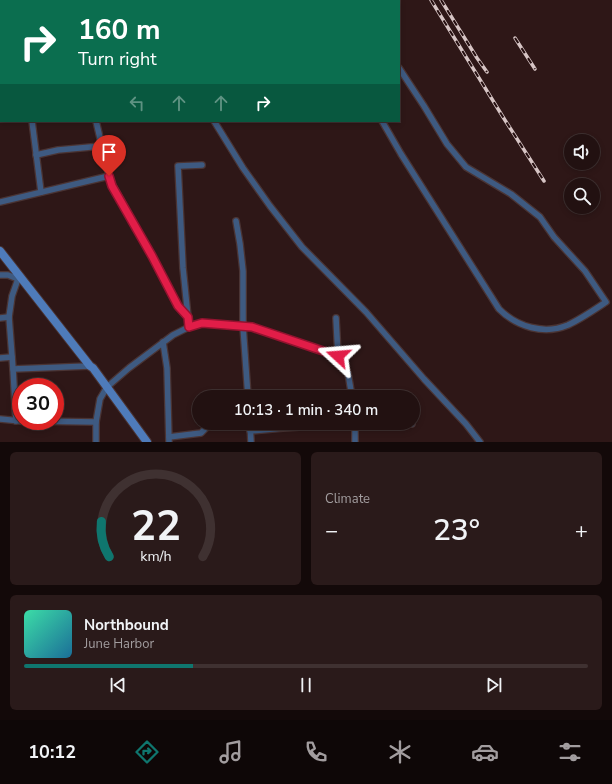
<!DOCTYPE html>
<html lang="en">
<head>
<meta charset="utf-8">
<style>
  :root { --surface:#211; --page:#2a1a1a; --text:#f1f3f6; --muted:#a29d9f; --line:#3f3131; --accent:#0f766e }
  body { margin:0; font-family:"Nunito Sans",sans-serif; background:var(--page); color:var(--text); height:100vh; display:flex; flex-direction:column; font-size:15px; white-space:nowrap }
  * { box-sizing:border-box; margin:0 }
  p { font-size:13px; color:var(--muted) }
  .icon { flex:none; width:22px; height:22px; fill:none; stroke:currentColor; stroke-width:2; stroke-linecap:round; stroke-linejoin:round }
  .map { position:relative; height:442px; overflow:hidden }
  .details { display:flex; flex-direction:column; gap:10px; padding:10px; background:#130909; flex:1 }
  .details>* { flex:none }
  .hud { position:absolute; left:0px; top:0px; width:400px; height:122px; box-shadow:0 2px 6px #0003,0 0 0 1px var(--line); background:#0b6e4f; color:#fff; overflow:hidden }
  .tools { position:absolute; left:564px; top:134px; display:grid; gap:8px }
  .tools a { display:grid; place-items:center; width:36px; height:36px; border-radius:50%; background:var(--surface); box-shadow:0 2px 6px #0003,0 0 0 1px var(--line); font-size:20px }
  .speed { position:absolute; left:12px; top:378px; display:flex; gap:8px; font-size:20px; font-weight:700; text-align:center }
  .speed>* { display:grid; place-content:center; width:52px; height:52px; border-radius:50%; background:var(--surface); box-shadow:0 2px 6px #0003,0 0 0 1px var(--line); line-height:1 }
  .speed .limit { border:6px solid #d22; background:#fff; color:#111 }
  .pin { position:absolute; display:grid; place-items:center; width:34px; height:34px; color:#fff; margin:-41px -17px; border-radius:50% 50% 50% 0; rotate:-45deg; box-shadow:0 0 4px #0007 }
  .pin .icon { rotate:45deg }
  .me { position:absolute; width:44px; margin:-22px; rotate:289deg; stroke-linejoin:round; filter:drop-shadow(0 0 3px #0008) }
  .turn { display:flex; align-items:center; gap:14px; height:84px; padding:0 12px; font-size:18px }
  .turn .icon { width:52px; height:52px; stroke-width:2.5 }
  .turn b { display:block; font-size:28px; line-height:34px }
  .lanes { display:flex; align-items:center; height:38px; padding:0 12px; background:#0003; justify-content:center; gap:20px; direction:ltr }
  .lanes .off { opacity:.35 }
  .big { font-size:30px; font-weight:600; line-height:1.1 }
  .details .card { flex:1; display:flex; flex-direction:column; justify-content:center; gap:6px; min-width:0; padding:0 14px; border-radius:6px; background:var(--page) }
  .details .dial { align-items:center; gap:0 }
  .dial svg { height:104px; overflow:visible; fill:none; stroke:var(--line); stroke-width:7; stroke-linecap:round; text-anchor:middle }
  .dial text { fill:var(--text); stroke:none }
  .song { display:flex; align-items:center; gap:12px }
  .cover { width:48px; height:48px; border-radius:6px; background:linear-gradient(135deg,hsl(160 70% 55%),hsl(200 70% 35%)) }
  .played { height:4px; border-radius:2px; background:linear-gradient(90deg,var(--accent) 30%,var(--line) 30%) }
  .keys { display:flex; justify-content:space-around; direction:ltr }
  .heat { display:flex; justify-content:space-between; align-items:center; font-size:22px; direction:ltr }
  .details .tiles { flex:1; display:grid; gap:10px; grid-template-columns:1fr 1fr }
  .card:last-child { grid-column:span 2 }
  .trip { position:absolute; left:192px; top:390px; width:228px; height:40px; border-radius:20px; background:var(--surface); box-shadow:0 2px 6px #0003,0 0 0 1px var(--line); font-weight:600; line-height:40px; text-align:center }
  .tab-bar { display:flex; height:64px; justify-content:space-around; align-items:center; background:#0e0707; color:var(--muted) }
  .tab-bar .icon { width:28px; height:28px }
  .tab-bar .active { color:var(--accent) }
  .tab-bar b { font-size:18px; color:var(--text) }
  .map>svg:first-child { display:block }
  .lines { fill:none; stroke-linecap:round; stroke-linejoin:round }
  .street-casing { stroke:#4a3434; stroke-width:8 }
  .secondary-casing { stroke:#4a3434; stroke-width:10 }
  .street { stroke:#3e5a81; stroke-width:5.5 }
  .secondary { stroke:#4e7bba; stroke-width:8 }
  .rail-casing { stroke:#d6c4c4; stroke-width:3.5 }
  .rail { stroke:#240e0f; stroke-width:2; stroke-dasharray:6; stroke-linecap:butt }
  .route-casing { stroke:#92132f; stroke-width:10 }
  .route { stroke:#e11d48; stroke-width:7 }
</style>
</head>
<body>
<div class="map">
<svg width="612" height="442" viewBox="0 0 612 442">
  <rect width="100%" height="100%" fill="#2e1717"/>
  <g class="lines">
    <!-- street casing -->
    <g class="street-casing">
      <g id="street">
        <path d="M 17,0 L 17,1"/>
        <path d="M 63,0 L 64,1"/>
        <path d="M 125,0 L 126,1"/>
        <path d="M 308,0 L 309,1"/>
        <path d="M 245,1 L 247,0"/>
        <path d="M 0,3 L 1,3"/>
        <path d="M 0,60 L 1,59"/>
        <path d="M 0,118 L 1,118"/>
        <path d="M 32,121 L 41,192"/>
        <path d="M 96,121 L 109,176 L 113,186 L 152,256 L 178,307 L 188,317"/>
        <path d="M 214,121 L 243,168 L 270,206 L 302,247 L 366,312 L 424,379 L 466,424 L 480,442"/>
        <path d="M 382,121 L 401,154 L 499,309 C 517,327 544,335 568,325 C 581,319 594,310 606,302 L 585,271 L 554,237 L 540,217 L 511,194 L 466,167 L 447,144 L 424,106 L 399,68"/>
        <path d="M 36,155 L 58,150 L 102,146"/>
        <path d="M 0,202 L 109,176"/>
        <path d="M 236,221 L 240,244 L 243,271 L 243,326 L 248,397"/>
        <path d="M 0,275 L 8,275 L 18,279"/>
        <path d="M 0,318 L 9,317"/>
        <path d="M 336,318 L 338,356"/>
        <path d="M 189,327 L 183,268 L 178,166 L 202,165"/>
        <path d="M 163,342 L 167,368 L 169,442"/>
        <path d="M 0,358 L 12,357"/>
        <path d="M 13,369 L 90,366"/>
        <path d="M 0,419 L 21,421"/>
        <path d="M 16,421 L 13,369 L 9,317 L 12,296 L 18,279 L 20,276"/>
        <path d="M 30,421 L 96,422"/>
        <path d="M 250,423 L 251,442"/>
        <path d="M 409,423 L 412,424"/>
        <path d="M 250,431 L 283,428 L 365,423"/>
        <path d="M 169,437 L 201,433 L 210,424 L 220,423"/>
        <path d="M 96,442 L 96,422 L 100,399 L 107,387 L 129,368 L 173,335 L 189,327 L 202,323 L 243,326 L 252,327 L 338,356 L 348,373 L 352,397"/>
        <path d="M 355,442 L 355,423"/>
      </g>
    </g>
    <!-- secondary casing -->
    <g class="secondary-casing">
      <path id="secondary" d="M 0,251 L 90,366 L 93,368 L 147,442"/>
    </g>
    <!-- street -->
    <use href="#street" class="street"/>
    <!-- secondary -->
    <use href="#secondary" class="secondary"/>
    <!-- rail casing -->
    <g class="rail-casing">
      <g id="rail">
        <path d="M 431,0 L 503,117 L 544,181"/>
        <path d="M 441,0 L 477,58 L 487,72"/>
        <path d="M 515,38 L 535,69"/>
      </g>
    </g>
    <!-- rail -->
    <use href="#rail" class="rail"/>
  </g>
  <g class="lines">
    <!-- route casing -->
    <g class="route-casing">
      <path id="route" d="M 109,176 L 112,186 L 152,256 L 178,306 L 188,317 L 189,327 L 202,323 L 252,327 L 338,356"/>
    </g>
    <!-- route -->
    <use href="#route" class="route"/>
  </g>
</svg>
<div class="tools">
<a><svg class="icon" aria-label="sound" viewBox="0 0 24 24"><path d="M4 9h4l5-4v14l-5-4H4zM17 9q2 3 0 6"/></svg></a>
<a><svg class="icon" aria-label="search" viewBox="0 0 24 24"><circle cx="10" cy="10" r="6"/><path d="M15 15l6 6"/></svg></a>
</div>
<div class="speed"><div class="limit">30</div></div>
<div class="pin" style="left:109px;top:176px;background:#d93025"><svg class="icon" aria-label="arrive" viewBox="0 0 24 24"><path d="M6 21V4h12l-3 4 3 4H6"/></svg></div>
<svg class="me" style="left:338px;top:356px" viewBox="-20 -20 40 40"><path d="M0-17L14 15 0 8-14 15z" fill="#e11d48" stroke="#fff" stroke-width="4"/></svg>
<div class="trip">10:13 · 1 min · 340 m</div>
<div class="hud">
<div class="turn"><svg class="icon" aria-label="right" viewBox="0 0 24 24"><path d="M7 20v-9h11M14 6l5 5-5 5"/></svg><div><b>160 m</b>Turn right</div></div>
<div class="lanes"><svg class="icon off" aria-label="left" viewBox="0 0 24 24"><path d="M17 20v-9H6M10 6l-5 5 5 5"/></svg><svg class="icon off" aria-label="ahead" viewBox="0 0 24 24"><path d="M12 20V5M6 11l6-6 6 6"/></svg><svg class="icon off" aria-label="ahead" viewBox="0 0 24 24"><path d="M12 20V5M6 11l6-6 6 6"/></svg><svg class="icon" aria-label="right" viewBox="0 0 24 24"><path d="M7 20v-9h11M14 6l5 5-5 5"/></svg></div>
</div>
</div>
<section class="details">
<div class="tiles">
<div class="card dial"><svg viewBox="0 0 100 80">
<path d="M14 69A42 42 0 1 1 86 69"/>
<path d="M14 69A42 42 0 0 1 8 42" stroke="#0f766e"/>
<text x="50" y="56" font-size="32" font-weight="700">22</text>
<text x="50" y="72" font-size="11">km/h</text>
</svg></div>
<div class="card"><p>Climate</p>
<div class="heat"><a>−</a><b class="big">23°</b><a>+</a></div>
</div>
<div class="card">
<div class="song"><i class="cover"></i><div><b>Northbound</b><p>June Harbor</p></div></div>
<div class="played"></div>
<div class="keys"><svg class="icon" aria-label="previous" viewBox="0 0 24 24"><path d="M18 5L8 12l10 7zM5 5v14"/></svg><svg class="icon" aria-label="pause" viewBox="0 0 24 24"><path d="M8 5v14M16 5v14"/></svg><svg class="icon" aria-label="next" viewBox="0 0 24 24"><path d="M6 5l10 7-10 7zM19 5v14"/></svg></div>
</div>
</div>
</section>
<nav class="tab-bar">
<b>10:12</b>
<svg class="icon active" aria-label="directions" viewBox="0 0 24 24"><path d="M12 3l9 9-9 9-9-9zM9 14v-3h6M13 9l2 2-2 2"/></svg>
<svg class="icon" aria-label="music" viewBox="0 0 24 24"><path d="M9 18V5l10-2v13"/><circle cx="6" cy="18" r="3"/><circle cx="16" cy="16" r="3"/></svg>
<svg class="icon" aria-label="phone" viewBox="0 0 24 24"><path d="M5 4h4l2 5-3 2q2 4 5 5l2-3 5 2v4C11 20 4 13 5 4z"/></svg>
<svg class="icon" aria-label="climate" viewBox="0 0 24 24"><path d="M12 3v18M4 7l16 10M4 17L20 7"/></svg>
<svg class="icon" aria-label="car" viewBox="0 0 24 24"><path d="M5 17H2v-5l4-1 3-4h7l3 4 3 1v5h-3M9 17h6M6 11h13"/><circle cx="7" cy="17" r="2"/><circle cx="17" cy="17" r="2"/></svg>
<svg class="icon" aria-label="filters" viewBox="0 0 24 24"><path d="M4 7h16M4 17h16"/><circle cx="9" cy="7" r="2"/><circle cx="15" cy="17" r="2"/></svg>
</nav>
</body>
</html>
